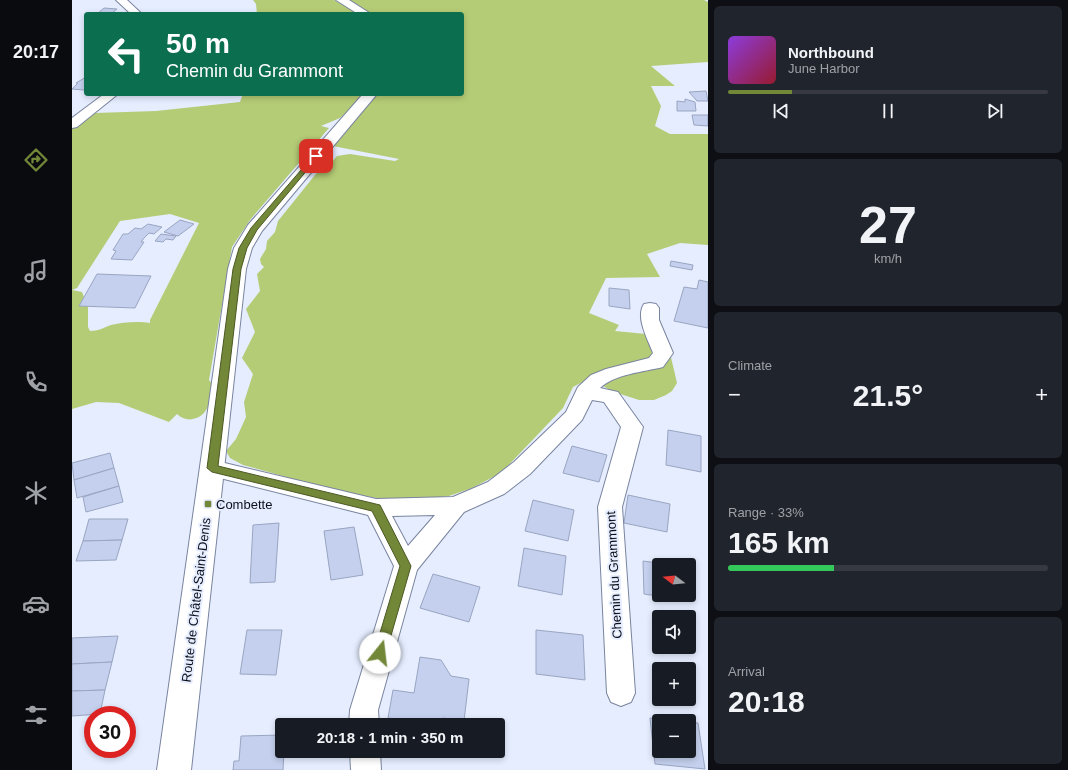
<!DOCTYPE html>
<html lang="en">
<head>
<meta charset="utf-8">
<style>
  :root { --surface:#171b24; --page:#20242c; --text:#f1f3f6; --muted:#9ea1a6; --line:#363941; --accent:#738738 }
  body { margin:0; font-family:Arial,sans-serif; background:var(--page); color:var(--text); height:100vh; display:flex; flex-direction:column; font-size:15px; white-space:nowrap }
  * { box-sizing:border-box; margin:0 }
  p { font-size:13px; color:var(--muted) }
  .icon { flex:none; width:22px; height:22px; fill:none; stroke:currentColor; stroke-width:2; stroke-linecap:round; stroke-linejoin:round }
  .map { position:relative; flex:1; overflow:hidden }
  .panel { display:flex; flex-direction:column; gap:6px; padding:6px; background:#0d0f14; width:360px }
  .panel>* { flex:none }
  .top-card { position:absolute; left:12px; top:12px; width:380px; height:84px; border-radius:4px; box-shadow:0 2px 6px #0003; background:#0b6e4f; color:#fff; overflow:hidden }
  .needle { width:26px; rotate:286deg }
  .fabs { position:absolute; left:580px; top:558px; display:grid; gap:8px }
  .fabs a { display:grid; place-items:center; width:44px; height:44px; border-radius:4px; background:var(--surface); box-shadow:0 2px 6px #0003; font-size:20px }
  .speed { position:absolute; left:12px; top:706px; display:flex; gap:8px; font-size:20px; font-weight:700; text-align:center }
  .speed>* { display:grid; place-content:center; width:52px; height:52px; border-radius:50%; background:var(--surface); box-shadow:0 2px 6px #0003; line-height:1 }
  .speed .limit { border:6px solid #d22; background:#fff; color:#111 }
  .pin { position:absolute; display:grid; place-items:center; width:34px; height:34px; color:#fff; margin:-17px; border-radius:8px; box-shadow:0 2px 6px #0006 }
  .me { position:absolute; width:44px; margin:-22px; rotate:16deg; stroke-linejoin:round; filter:drop-shadow(0 0 3px #0008) }
  .turn { display:flex; align-items:center; gap:14px; height:84px; padding:0 16px; font-size:18px }
  .turn .icon { width:52px; height:52px; stroke-width:2.5 }
  .turn b { display:block; font-size:28px; line-height:34px }
  .big { font-size:30px; font-weight:800; line-height:1.1 }
  .panel .card { flex:1; display:flex; flex-direction:column; justify-content:center; gap:6px; min-width:0; padding:0 14px; border-radius:6px; background:var(--page) }
  .panel .dial { align-items:center; gap:0 }
  .dial b { font-size:52px; line-height:1 }
  .song { display:flex; align-items:center; gap:12px }
  .cover { width:48px; height:48px; border-radius:6px; background:linear-gradient(135deg,hsl(270 70% 55%),hsl(350 70% 35%)) }
  .played { height:4px; border-radius:2px; background:linear-gradient(90deg,var(--accent) 20%,var(--line) 20%) }
  .keys { display:flex; justify-content:space-around; direction:ltr }
  .heat { display:flex; justify-content:space-between; align-items:center; font-size:22px; direction:ltr }
  .charge { height:6px; border-radius:3px; background:linear-gradient(90deg,#34c759 33%,var(--line) 0) }
  .trip { position:absolute; left:203px; top:718px; width:230px; height:40px; border-radius:4px; background:var(--surface); box-shadow:0 2px 6px #0003; font-weight:800; line-height:40px; text-align:center }
  main { display:flex; flex:1; min-height:0 }
  .dock { display:flex; flex-direction:column; width:72px; justify-content:space-around; align-items:center; background:#090b0e; color:var(--muted) }
  .dock .icon { width:28px; height:28px }
  .dock .current { color:var(--accent) }
  .dock b { font-size:18px; color:var(--text) }
  .map>svg:first-child { display:block }
  .green { fill:#b5cc76; fill-rule:evenodd }
  .building { fill:#c4d0ed; stroke:#99a5c1 }
  .lines { fill:none; stroke-linecap:round; stroke-linejoin:round }
  .street-casing { stroke:#79849e; stroke-width:2 }
  .primary-casing { stroke:#79849e; stroke-width:2 }
  .street { fill:#fff; fill-rule:evenodd }
  .primary { fill:#fff; fill-rule:evenodd }
  .route { fill:#738738; stroke:#4b5824 }
  .poi-dot { fill:#738738; stroke:#e5edff; stroke-width:1.5 }
  .labels { text-anchor:middle; dominant-baseline:central; stroke-width:4; stroke-linejoin:round; paint-order:stroke }
  .poi-label { font-size:13px; fill:#0b0f19; stroke:#e5edff; text-anchor:start }
  .street-label { font-size:13px; fill:#0b0f19; stroke:#e5edff }
</style>
</head>
<body>
<main>
<nav class="dock">
<b>20:17</b>
<svg class="icon current" aria-label="directions" viewBox="0 0 24 24"><path d="M12 3l9 9-9 9-9-9zM9 14v-3h6M13 9l2 2-2 2"/></svg>
<svg class="icon" aria-label="music" viewBox="0 0 24 24"><path d="M9 18V5l10-2v13"/><circle cx="6" cy="18" r="3"/><circle cx="16" cy="16" r="3"/></svg>
<svg class="icon" aria-label="phone" viewBox="0 0 24 24"><path d="M5 4h4l2 5-3 2q2 4 5 5l2-3 5 2v4C11 20 4 13 5 4z"/></svg>
<svg class="icon" aria-label="climate" viewBox="0 0 24 24"><path d="M12 3v18M4 7l16 10M4 17L20 7"/></svg>
<svg class="icon" aria-label="car" viewBox="0 0 24 24"><path d="M5 17H2v-5l4-1 3-4h7l3 4 3 1v5h-3M9 17h6M6 11h13"/><circle cx="7" cy="17" r="2"/><circle cx="17" cy="17" r="2"/></svg>
<svg class="icon" aria-label="filters" viewBox="0 0 24 24"><path d="M4 7h16M4 17h16"/><circle cx="9" cy="7" r="2"/><circle cx="15" cy="17" r="2"/></svg>
</nav>
<div class="map">
<svg width="636" height="770" viewBox="0 0 636 770">
  <rect width="100%" height="100%" fill="#e5edff"/>
  <!-- green -->
  <g class="green">
    <path d="M 181,0 L 262,0 L 287,14 L 185,14 L 184,4 Z"/>
    <path d="M 275,0 L 632,0 L 636,2 L 636,62 L 579,66 L 603,86 L 579,86 L 589,106 L 583,126 L 598,134 L 636,134 L 636,245 L 608,243 L 575,254 L 588,277 L 534,278 L 517,313 L 547,325 L 543,331 L 574,334 L 598,353 L 605,383 L 600,391 L 594,395 L 582,400 L 567,400 L 542,392 L 529,385 L 528,373 L 501,387 L 491,408 L 429,473 L 400,488 L 377,496 L 350,499 L 305,498 L 265,491 L 171,465 L 158,458 L 154,451 L 164,439 L 174,417 L 172,402 L 181,374 L 170,358 L 183,332 L 174,309 L 188,291 L 185,274 L 192,267 L 189,264 L 188,259 L 194,249 L 195,241 L 203,232 L 206,221 L 243,175 L 252,166 L 260,162 L 265,156 L 278,154 L 323,161 L 327,159 L 261,146 L 304,94 L 390,94 L 390,14 L 300,14 Z"/>
    <path d="M 171,94 L 293,94 L 268,118 L 249,126 L 257,128 L 178,220 L 160,247 L 137,380 L 141,385 C 140,391 139,398 137,404 C 133,418 116,425 105,414 L 97,422 L 47,403 L 24,402 L 0,409 L 0,128 L 23,113 L 84,111 L 168,102 ZM 98,214 L 127,223 L 78,320 L 78,323 C 67,321 51,322 39,325 C 31,328 26,331 18,331 L 16,327 L 16,307 L 10,292 L 0,290 L 5,288 L 48,221 Z"/>
  </g>
  <!-- building -->
  <g class="building">
    <path d="M 32,8 L 45,9 L 39,14 L 25,14 Z"/>
    <path d="M 14,77 L 14,89 L 12,90 L 0,89 L 6,83 L 4,83 Z"/>
    <path d="M 634,91 L 636,101 L 625,101 L 617,92 Z"/>
    <path d="M 613,99 L 623,102 L 624,111 L 605,111 L 605,101 L 613,102 Z"/>
    <path d="M 620,115 L 636,115 L 636,126 L 622,125 Z"/>
    <path d="M 108,220 L 122,224 L 106,236 L 92,232 Z"/>
    <path d="M 76,224 L 90,227 L 82,234 L 77,233 L 72,238 L 69,242 L 72,242 L 60,260 L 39,259 L 44,251 L 41,250 L 51,234 L 56,234 L 63,228 L 69,229 Z"/>
    <path d="M 89,234 L 104,236 L 101,240 L 94,239 L 91,242 L 83,241 Z"/>
    <path d="M 599,261 L 621,265 L 620,270 L 598,266 Z"/>
    <path d="M 25,274 L 79,276 L 63,308 L 7,306 Z"/>
    <path d="M 627,280 L 636,282 L 636,328 L 602,321 L 612,287 L 625,289 Z"/>
    <path d="M 537,288 L 557,290 L 558,309 L 537,306 Z"/>
    <path d="M 596,430 L 629,436 L 629,472 L 594,465 Z"/>
    <path d="M 500,446 L 535,455 L 527,482 L 491,473 Z"/>
    <path d="M 38,453 L 42,468 L 2,480 L 0,463 Z"/>
    <path d="M 42,468 L 47,486 L 5,498 L 2,480 Z"/>
    <path d="M 47,486 L 51,502 L 14,512 L 11,497 Z"/>
    <path d="M 556,495 L 598,504 L 595,532 L 552,523 Z"/>
    <path d="M 461,500 L 502,510 L 496,541 L 453,531 Z"/>
    <path d="M 17,519 L 56,519 L 50,540 L 11,541 Z"/>
    <path d="M 207,523 L 203,582 L 178,583 L 181,525 Z"/>
    <path d="M 282,527 L 291,575 L 259,580 L 252,531 Z"/>
    <path d="M 50,540 L 44,560 L 4,561 L 11,541 Z"/>
    <path d="M 452,548 L 494,556 L 490,595 L 446,586 Z"/>
    <path d="M 571,561 L 601,565 L 587,565 L 587,595 L 617,595 L 617,577 L 619,601 L 572,594 Z"/>
    <path d="M 361,574 L 408,587 L 397,622 L 348,608 Z"/>
    <path d="M 175,630 L 210,630 L 204,675 L 168,674 Z"/>
    <path d="M 464,630 L 511,635 L 513,680 L 464,674 Z"/>
    <path d="M 46,636 L 40,662 L 0,664 L 0,638 Z"/>
    <path d="M 348,657 L 369,660 L 379,676 L 397,679 L 392,721 L 371,718 L 365,725 L 337,725 L 338,721 L 316,718 L 321,690 L 342,693 Z"/>
    <path d="M 40,662 L 33,690 L 0,691 L 0,664 Z"/>
    <path d="M 33,690 L 28,714 L 0,716 L 0,691 Z"/>
    <path d="M 578,718 L 605,721 L 587,721 L 587,751 L 617,751 L 617,722 L 626,723 L 633,769 L 583,764 Z"/>
    <path d="M 210,735 L 210,751 L 212,751 L 211,770 L 161,770 L 162,761 L 167,761 L 169,736 Z"/>
  </g>
  <g class="lines">
    <!-- street casing -->
    <g class="street-casing">
      <g id="street">
        <path d="M 44,0 L 55,0 L 70,14 L 59,14 Z"/>
        <path d="M 32,94 L 46,94 L 5,127 L 0,128 L 0,118 Z"/>
        <path d="M 578,303 L 584,304 L 587,308 L 587,320 L 601,353 L 591,367 C 571,372 543,374 528,388 L 546,392 L 571,427 L 550,507 L 563,693 L 559,702 L 549,706 L 539,702 L 535,693 L 526,507 L 549,427 L 532,402 L 520,400 L 510,420 L 458,474 L 432,494 L 392,512 L 345,570 L 306,710 L 307,725 L 277,725 L 278,710 L 322,566 L 296,515 L 132,474 L 129,468 L 132,462 L 140,460 L 304,499 L 381,497 L 416,482 L 442,462 L 494,412 L 506,387 L 519,375 L 534,369 L 577,358 L 581,353 C 576,340 563,317 572,304 ZM 363,515 L 336,546 L 320,516 Z"/>
        <path d="M 278,751 L 308,751 L 309,770 L 279,770 Z"/>
      </g>
    </g>
    <!-- primary casing -->
    <g class="primary-casing">
      <g id="primary">
        <path d="M 264,0 L 277,0 L 299,14 L 286,14 Z"/>
        <path d="M 291,94 L 305,94 L 190,231 L 180,248 L 174,269 L 119,770 L 85,770 L 156,269 L 162,248 L 176,225 Z"/>
      </g>
    </g>
    <!-- street -->
    <use href="#street" class="street"/>
    <!-- primary -->
    <use href="#primary" class="primary"/>
  </g>
  <!-- route -->
  <path class="route" d="M 242,155 L 247,156 L 185,230 L 175,248 L 169,269 L 146,466 L 308,505 L 339,566 L 314,653 L 312,657 L 308,659 L 304,657 L 302,653 L 328,566 L 300,511 L 140,472 L 135,468 L 161,269 L 167,248 L 179,228 Z"/>
  <!-- markers -->
  <rect class="poi-dot" x="132" y="500" width="8" height="8" rx="2"/>
  <g class="labels">
    <!-- poi labels -->
    <g class="poi-label">
      <text x="144" y="504">Combette</text>
    </g>
    <!-- street labels -->
    <g class="street-label">
      <text transform="translate(542 575) rotate(-93)">Chemin du Grammont</text>
      <text transform="translate(124 600) rotate(-83)">Route de Châtel-Saint-Denis</text>
    </g>
  </g>
</svg>
<div class="fabs">
<a><svg class="needle" viewBox="-14 -14 28 28"><path d="M0-13l5 13h-10z" fill="#e53935"/><path d="M0 13l5-13h-10z" fill="#9ea1a6"/></svg></a>
<a><svg class="icon" aria-label="sound" viewBox="0 0 24 24"><path d="M4 9h4l5-4v14l-5-4H4zM17 9q2 3 0 6"/></svg></a>
<a>+</a>
<a>−</a>
</div>
<div class="speed"><div class="limit">30</div></div>
<div class="pin" style="left:244px;top:156px;background:#d93025"><svg class="icon" aria-label="arrive" viewBox="0 0 24 24"><path d="M6 21V4h12l-3 4 3 4H6"/></svg></div>
<svg class="me" style="left:308px;top:653px" viewBox="-20 -20 40 40"><circle r="19" fill="#fff"/><path d="M0-13L10 11 0 6-10 11z" fill="#738738"/></svg>
<div class="trip">20:18 · 1 min · 350 m</div>
<div class="top-card">
<div class="turn"><svg class="icon" aria-label="left" viewBox="0 0 24 24"><path d="M17 20v-9H6M10 6l-5 5 5 5"/></svg><div><b>50 m</b>Chemin du Grammont</div></div>
</div>
</div>
<section class="panel">
<div class="card">
<div class="song"><i class="cover"></i><div><b>Northbound</b><p>June Harbor</p></div></div>
<div class="played"></div>
<div class="keys"><svg class="icon" aria-label="previous" viewBox="0 0 24 24"><path d="M18 5L8 12l10 7zM5 5v14"/></svg><svg class="icon" aria-label="pause" viewBox="0 0 24 24"><path d="M8 5v14M16 5v14"/></svg><svg class="icon" aria-label="next" viewBox="0 0 24 24"><path d="M6 5l10 7-10 7zM19 5v14"/></svg></div>
</div>
<div class="card dial"><b>27</b><p>km/h</p></div>
<div class="card"><p>Climate</p>
<div class="heat"><a>−</a><b class="big">21.5°</b><a>+</a></div>
</div>
<div class="card"><p>Range · 33%</p><b class="big">165 km</b><div class="charge"></div></div>
<div class="card"><p>Arrival</p><b class="big">20:18</b></div>
</section>
</main>
</body>
</html>
